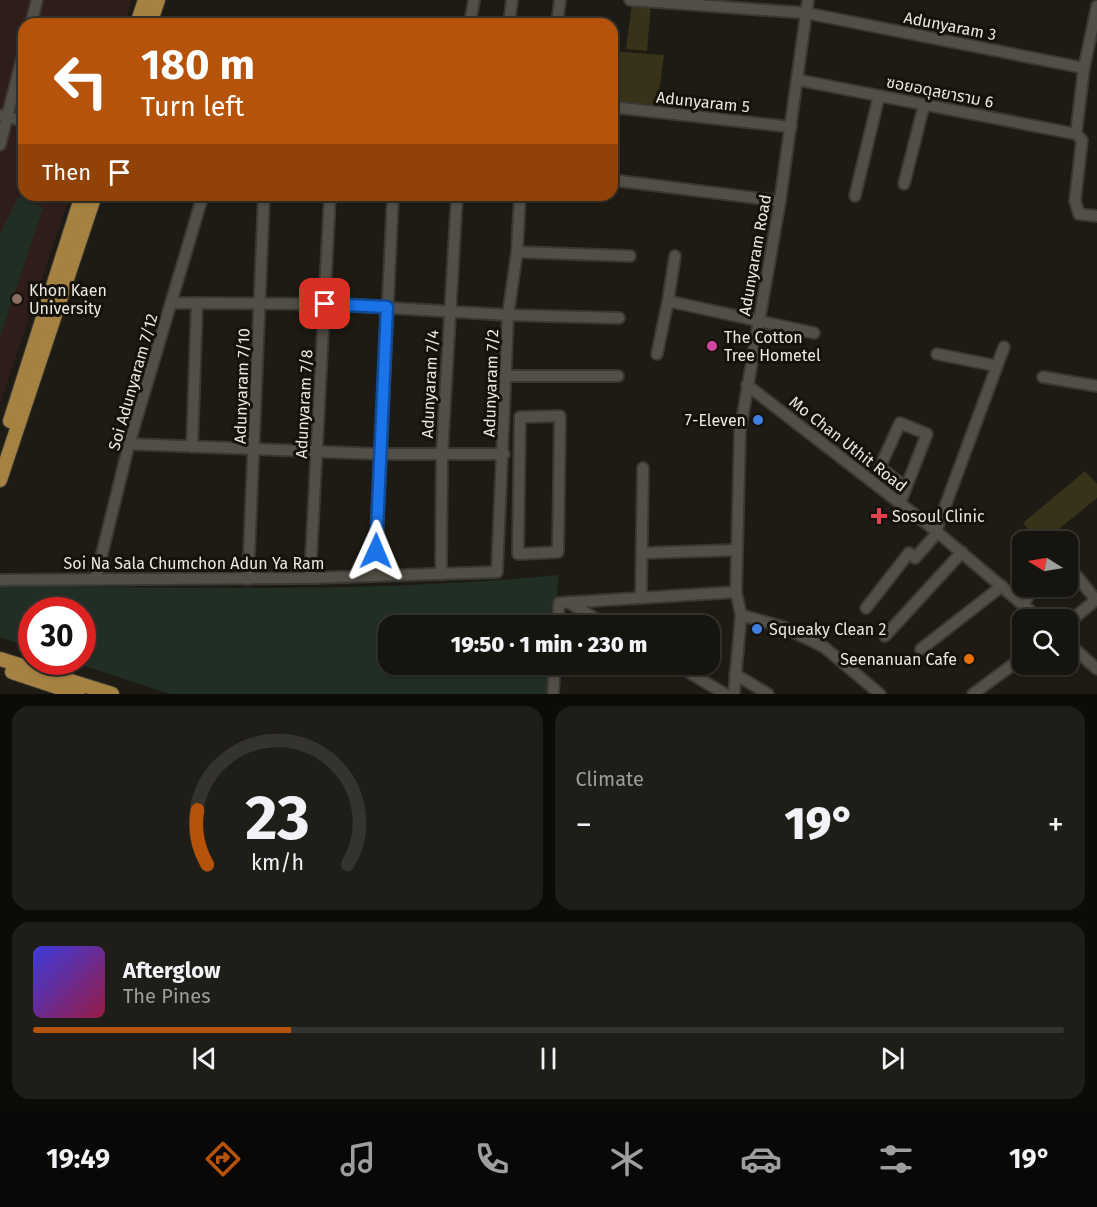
<!DOCTYPE html>
<html lang="en">
<head>
<meta charset="utf-8">
<style>
  :root { --surface:#16140e; --page:#1f1d17; --text:#f1f3f6; --muted:#9e9e9e; --line:#35332e; --accent:#b45309 }
  body { margin:0; font-family:"Fira Sans","Noto Sans Thai",sans-serif; background:var(--page); color:var(--text); height:100vh; display:flex; flex-direction:column; font-size:22px; white-space:nowrap }
  * { box-sizing:border-box; margin:0 }
  p { font-size:20px; color:var(--muted) }
  .icon { flex:none; width:33px; height:33px; fill:none; stroke:currentColor; stroke-width:2; stroke-linecap:round; stroke-linejoin:round }
  .map { position:relative; height:694px; overflow:hidden }
  .drawer { display:flex; flex-direction:column; gap:12px; padding:12px; background:#0c0b08; flex:1 }
  .drawer>* { flex:none }
  .guide { position:absolute; left:18px; top:18px; width:600px; height:183px; border-radius:18px; box-shadow:0 2px 4px #0004,0 0 0 2px var(--line); background:#b45309; color:#fff; overflow:hidden }
  .needle { width:39px; rotate:281deg }
  .fabs { position:absolute; left:1012px; top:531px; display:grid; gap:12px }
  .fabs a { display:grid; place-items:center; width:66px; height:66px; border-radius:12px; background:var(--surface); box-shadow:0 2px 4px #0004,0 0 0 2px var(--line); font-size:30px }
  .speed { position:absolute; left:18px; top:597px; display:flex; gap:12px; font-size:30px; font-weight:700; text-align:center }
  .speed>* { display:grid; place-content:center; width:78px; height:78px; border-radius:50%; background:var(--surface); box-shadow:0 2px 4px #0004,0 0 0 2px var(--line); line-height:1 }
  .speed .limit { border:9px solid #d22; background:#fff; color:#111 }
  .pin { position:absolute; display:grid; place-items:center; width:51px; height:51px; color:#fff; margin:-26px; border-radius:12px; box-shadow:0 3px 9px #0006 }
  .me { position:absolute; width:66px; margin:-33px; rotate:1deg; stroke-linejoin:round; filter:drop-shadow(0 0 4px #0008) }
  .turn { display:flex; align-items:center; gap:21px; height:126px; padding:0 24px; font-size:27px }
  .turn .icon { width:78px; height:78px; stroke-width:2.5 }
  .turn b { display:block; font-size:42px; line-height:51px }
  .then { display:flex; align-items:center; height:57px; padding:0 24px; background:#0003; gap:12px; font-size:22px }
  .big { font-size:45px; font-weight:800; line-height:1.1 }
  .drawer .tile { flex:1; display:flex; flex-direction:column; justify-content:center; gap:9px; min-width:0; padding:0 21px; border-radius:18px; background:var(--page) }
  .drawer .dial { align-items:center; gap:0 }
  .dial svg { height:156px; overflow:visible; fill:none; stroke:var(--line); stroke-width:7; stroke-linecap:round; text-anchor:middle }
  .dial text { fill:var(--text); stroke:none }
  .song { display:flex; align-items:center; gap:18px }
  .cover { width:72px; height:72px; border-radius:9px; background:linear-gradient(135deg,hsl(240 70% 55%),hsl(340 70% 35%)) }
  .played { height:6px; border-radius:3px; background:linear-gradient(90deg,var(--accent) 25%,var(--line) 25%) }
  .keys { display:flex; justify-content:space-around; direction:ltr }
  .heat { display:flex; justify-content:space-between; align-items:center; font-size:33px; direction:ltr }
  .drawer .tiles { flex:1; display:grid; gap:12px; grid-template-columns:1fr 1fr }
  .tile:last-child { grid-column:span 2 }
  .trip { position:absolute; left:378px; top:615px; width:342px; height:60px; border-radius:18px; background:var(--surface); box-shadow:0 2px 4px #0004,0 0 0 2px var(--line); font-weight:800; line-height:60px; text-align:center }
  .dock { display:flex; height:96px; justify-content:space-around; align-items:center; background:#090806; color:var(--muted) }
  .dock .icon { width:42px; height:42px }
  .dock .selected { color:var(--accent) }
  .dock b { font-size:27px; color:var(--text) }
  .map>svg:first-child { display:block }
  .education { fill:#2f1d1a }
  .green { fill:#202e24 }
  .building { fill:#373219 }
  .lines { fill:none; stroke-linecap:round; stroke-linejoin:round }
  .minor-casing { stroke:#3a3834; stroke-width:14 }
  .major-casing { stroke:#3a3834; stroke-width:16 }
  .minor { stroke:#525046; stroke-width:10 }
  .major { stroke:#a58241; stroke-width:14 }
  .route-casing { stroke:#114b97; stroke-width:15 }
  .route { stroke:#1a73e8; stroke-width:10 }
  .education-dot { fill:#8d6e63; stroke:#14120a; stroke-width:2 }
  .hotel-dot { fill:#d1479c; stroke:#14120a; stroke-width:2 }
  .shop-dot { fill:#3f7fe0; stroke:#14120a; stroke-width:2 }
  .health-dot { fill:#e0444e; stroke:#14120a; stroke-width:2 }
  .food-dot { fill:#e8710a; stroke:#14120a; stroke-width:2 }
  .labels { text-anchor:middle; dominant-baseline:central; stroke-width:6; stroke-linejoin:round; paint-order:stroke }
  .street-label { font-size:16px; fill:#eae9e3; stroke:#14120a }
  .poi-label { font-size:16px; fill:#eae9e3; stroke:#14120a; text-anchor:start }
</style>
</head>
<body>
<div class="map">
<svg width="1097" height="694" viewBox="0 0 1097 694">
  <rect width="100%" height="100%" fill="#1d1b13"/>
  <!-- education -->
  <path class="education" d="M 0,0 L 132,0 L 125,24 L 24,24 L 24,195 L 70,195 L 0,403 Z"/>
  <!-- green -->
  <g class="green">
    <path d="M 18,197 L 43,207 L 0,337 L 0,234 Z"/>
    <path d="M 559,575 L 554,625 L 388,626 L 388,664 L 551,665 L 549,694 L 170,694 L 72,662 L 82,662 L 82,610 L 32,610 L 31,648 L 0,637 L 0,585 C 186,588 373,593 559,575 Z"/>
  </g>
  <!-- building -->
  <g class="building">
    <path d="M 632,4 L 651,5 L 647,51 L 626,49 Z"/>
    <path d="M 612,51 L 664,55 L 657,108 L 612,103 Z"/>
    <path d="M 1085,471 L 1097,484 L 1097,498 L 1043,542 L 1038,542 L 1023,523 Z"/>
  </g>
  <g class="lines">
    <!-- minor casing -->
    <g class="minor-casing">
      <g id="minor">
        <path d="M 630,0 L 806,13 L 1084,68"/>
        <path d="M 31,24 L 37,0"/>
        <path d="M 470,24 L 474,0"/>
        <path d="M 509,24 L 512,0"/>
        <path d="M 557,24 L 560,0"/>
        <path d="M 798,80 L 1076,134 L 1082,140 L 1075,201 L 1079,214 L 1097,216"/>
        <path d="M 612,107 L 791,127"/>
        <path d="M 0,115 L 24,121"/>
        <path d="M 1076,134 L 1084,68 L 1097,6"/>
        <path d="M 0,145 L 24,50"/>
        <path d="M 612,180 L 780,201"/>
        <path d="M 904,184 L 924,105"/>
        <path d="M 855,196 L 879,96"/>
        <path d="M 517,252 L 630,256"/>
        <path d="M 668,301 L 675,256"/>
        <path d="M 171,303 L 325,304 L 508,315 L 619,318"/>
        <path d="M 657,354 L 668,301 L 814,333"/>
        <path d="M 937,354 L 997,366"/>
        <path d="M 505,376 L 618,376"/>
        <path d="M 1043,377 L 1097,386"/>
        <path d="M 747,385 L 936,531 L 1041,620"/>
        <path d="M 560,416 L 558,552 L 518,554 L 520,417 Z"/>
        <path d="M 129,444 L 379,454 L 504,454"/>
        <path d="M 192,447 L 197,303"/>
        <path d="M 900,503 L 927,434 L 900,423 L 880,467 L 906,488"/>
        <path d="M 936,531 L 1004,347"/>
        <path d="M 642,553 L 737,550"/>
        <path d="M 1068,569 L 1075,574 L 1096,600"/>
        <path d="M 375,574 L 393,195"/>
        <path d="M 441,574 L 442,453 L 457,195"/>
        <path d="M 96,578 L 129,444 L 203,195"/>
        <path d="M 310,578 L 330,195"/>
        <path d="M 248,579 L 264,195"/>
        <path d="M 0,580 L 310,578 L 497,572 L 508,315 L 517,252 L 520,195"/>
        <path d="M 641,597 L 643,468"/>
        <path d="M 568,602 L 608,626"/>
        <path d="M 1023,604 L 1036,586"/>
        <path d="M 866,608 L 909,553 L 915,558 L 938,532"/>
        <path d="M 741,615 L 783,627 L 824,647 L 880,694"/>
        <path d="M 1068,623 L 1097,599"/>
        <path d="M 558,626 L 559,603 L 736,592"/>
        <path d="M 885,636 L 962,552"/>
        <path d="M 1068,643 L 1097,669"/>
        <path d="M 921,649 L 1002,586"/>
        <path d="M 675,664 L 725,694"/>
        <path d="M 735,674 L 768,694"/>
        <path d="M 553,694 L 555,664"/>
        <path d="M 734,694 L 741,615 L 736,592 L 740,431 L 780,201 L 808,0"/>
        <path d="M 973,694 L 1023,657"/>
      </g>
    </g>
    <!-- major casing -->
    <g class="major-casing">
      <g id="major">
        <path d="M 137,24 L 145,0"/>
        <path d="M 150,24 L 158,0"/>
        <path d="M 10,421 L 82,195"/>
        <path d="M 0,480 L 95,195"/>
        <path d="M 0,659 L 112,694"/>
        <path d="M 12,672 L 78,694"/>
      </g>
    </g>
    <!-- minor -->
    <use href="#minor" class="minor"/>
    <!-- major -->
    <use href="#major" class="major"/>
  </g>
  <g class="lines">
    <!-- route casing -->
    <g class="route-casing">
      <path id="route" d="M 325,304 L 387,307 L 376,551"/>
    </g>
    <!-- route -->
    <use href="#route" class="route"/>
  </g>
  <!-- markers -->
  <circle class="education-dot" cx="17" cy="299" r="6"/>
  <circle class="hotel-dot" cx="712" cy="346" r="6"/>
  <g class="shop-dot">
    <circle cx="758" cy="420" r="6"/>
    <circle cx="757" cy="629" r="6"/>
  </g>
  <path class="health-dot" d="M876 507h6v6h6v6h-6v6h-6v-6h-6v-6h6z"/>
  <circle class="food-dot" cx="969" cy="659" r="6"/>
  <g class="labels">
    <!-- street labels -->
    <g class="street-label">
      <text transform="translate(950 26) rotate(11)">Adunyaram 3</text>
      <text transform="translate(940 92) rotate(11)">ซอยอดุลยาราม 6</text>
      <text transform="translate(703 102) rotate(6)">Adunyaram 5</text>
      <text transform="translate(755 255) rotate(-80)">Adunyaram Road</text>
      <text transform="translate(133 382) rotate(-74)">Soi Adunyaram 7/12</text>
      <text transform="translate(491 383) rotate(-88)">Adunyaram 7/2</text>
      <text transform="translate(430 384) rotate(-87)">Adunyaram 7/4</text>
      <text transform="translate(242 386) rotate(-88)">Adunyaram 7/10</text>
      <text transform="translate(304 404) rotate(-87)">Adunyaram 7/8</text>
      <text transform="translate(848 444) rotate(38)">Mo Chan Uthit Road</text>
      <text x="194" y="563">Soi Na Sala Chumchon Adun Ya Ram</text>
    </g>
    <!-- poi labels -->
    <g class="poi-label">
      <text x="29" y="290">Khon Kaen<tspan x="29" dy="18">University</tspan></text>
      <text x="724" y="337">The Cotton<tspan x="724" dy="18">Tree Hometel</tspan></text>
      <text x="746" y="420" text-anchor="end">7-Eleven</text>
      <text x="892" y="516">Sosoul Clinic</text>
      <text x="769" y="629">Squeaky Clean 2</text>
      <text x="957" y="659" text-anchor="end">Seenanuan Cafe</text>
    </g>
  </g>
</svg>
<div class="fabs">
<a><svg class="needle" viewBox="-14 -14 28 28"><path d="M0-13l5 13h-10z" fill="#e53935"/><path d="M0 13l5-13h-10z" fill="#9e9e9e"/></svg></a>
<a><svg class="icon" aria-label="search" viewBox="0 0 24 24"><circle cx="10" cy="10" r="6"/><path d="M15 15l6 6"/></svg></a>
</div>
<div class="speed"><div class="limit">30</div></div>
<div class="pin" style="left:325px;top:304px;background:#d93025"><svg class="icon" aria-label="arrive" viewBox="0 0 24 24"><path d="M6 21V4h12l-3 4 3 4H6"/></svg></div>
<svg class="me" style="left:376px;top:551px" viewBox="-20 -20 40 40"><path d="M0-17L14 15 0 8-14 15z" fill="#1a73e8" stroke="#fff" stroke-width="4"/></svg>
<div class="trip">19:50 · 1 min · 230 m</div>
<div class="guide">
<div class="turn"><svg class="icon" aria-label="left" viewBox="0 0 24 24"><path d="M17 20v-9H6M10 6l-5 5 5 5"/></svg><div><b>180 m</b>Turn left</div></div>
<div class="then">Then<svg class="icon" aria-label="arrive" viewBox="0 0 24 24"><path d="M6 21V4h12l-3 4 3 4H6"/></svg></div>
</div>
</div>
<section class="drawer">
<div class="tiles">
<div class="tile dial"><svg viewBox="0 0 100 80">
<path d="M14 69A42 42 0 1 1 86 69"/>
<path d="M14 69A42 42 0 0 1 9 41" stroke="#b45309"/>
<text x="50" y="56" font-size="32" font-weight="700">23</text>
<text x="50" y="72" font-size="11">km/h</text>
</svg></div>
<div class="tile"><p>Climate</p>
<div class="heat"><a>−</a><b class="big">19°</b><a>+</a></div>
</div>
<div class="tile">
<div class="song"><i class="cover"></i><div><b>Afterglow</b><p>The Pines</p></div></div>
<div class="played"></div>
<div class="keys"><svg class="icon" aria-label="previous" viewBox="0 0 24 24"><path d="M18 5L8 12l10 7zM5 5v14"/></svg><svg class="icon" aria-label="pause" viewBox="0 0 24 24"><path d="M8 5v14M16 5v14"/></svg><svg class="icon" aria-label="next" viewBox="0 0 24 24"><path d="M6 5l10 7-10 7zM19 5v14"/></svg></div>
</div>
</div>
</section>
<nav class="dock">
<b>19:49</b>
<svg class="icon selected" aria-label="directions" viewBox="0 0 24 24"><path d="M12 3l9 9-9 9-9-9zM9 14v-3h6M13 9l2 2-2 2"/></svg>
<svg class="icon" aria-label="music" viewBox="0 0 24 24"><path d="M9 18V5l10-2v13"/><circle cx="6" cy="18" r="3"/><circle cx="16" cy="16" r="3"/></svg>
<svg class="icon" aria-label="phone" viewBox="0 0 24 24"><path d="M5 4h4l2 5-3 2q2 4 5 5l2-3 5 2v4C11 20 4 13 5 4z"/></svg>
<svg class="icon" aria-label="climate" viewBox="0 0 24 24"><path d="M12 3v18M4 7l16 10M4 17L20 7"/></svg>
<svg class="icon" aria-label="car" viewBox="0 0 24 24"><path d="M5 17H2v-5l4-1 3-4h7l3 4 3 1v5h-3M9 17h6M6 11h13"/><circle cx="7" cy="17" r="2"/><circle cx="17" cy="17" r="2"/></svg>
<svg class="icon" aria-label="filters" viewBox="0 0 24 24"><path d="M4 7h16M4 17h16"/><circle cx="9" cy="7" r="2"/><circle cx="15" cy="17" r="2"/></svg>
<b>19°</b>
</nav>
</body>
</html>
